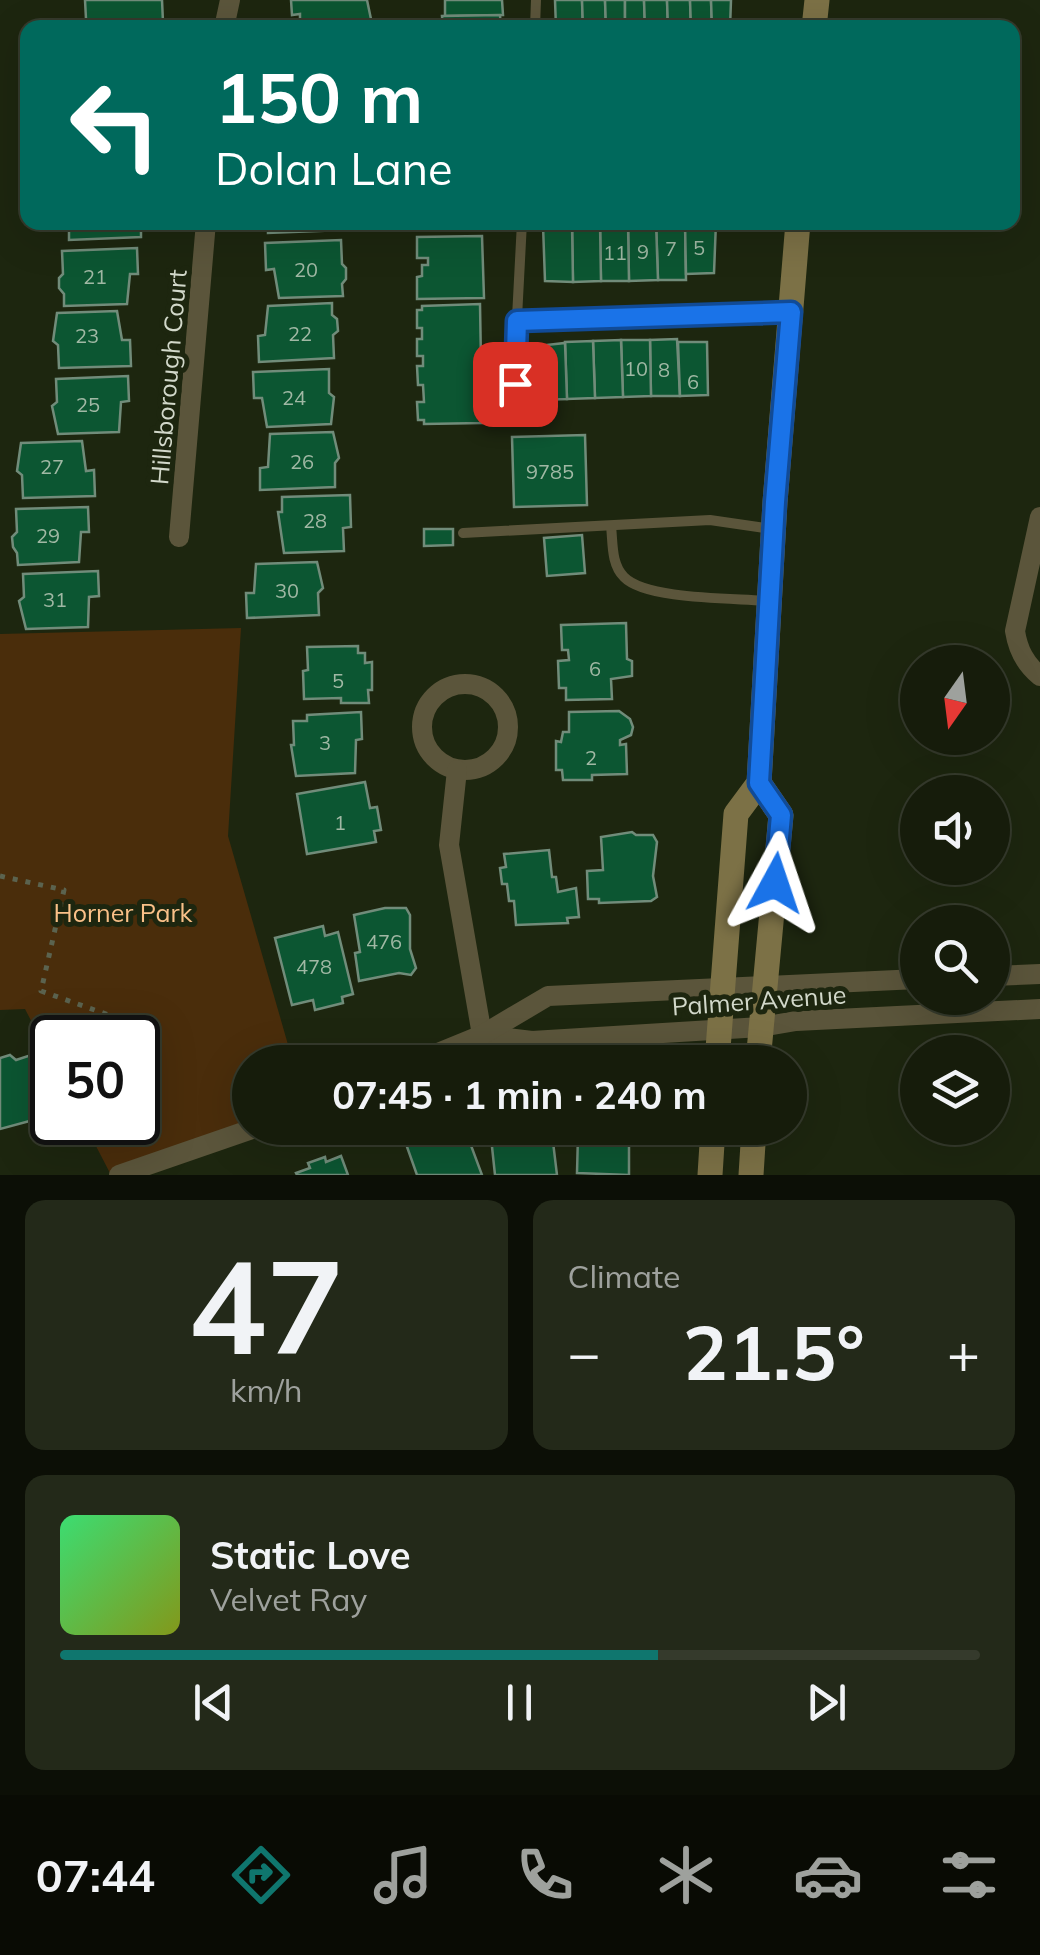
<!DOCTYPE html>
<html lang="en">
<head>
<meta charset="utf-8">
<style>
  :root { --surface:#161c0b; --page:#232919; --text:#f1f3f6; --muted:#9ea19d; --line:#353a2c; --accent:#0f766e }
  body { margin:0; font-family:Mulish,sans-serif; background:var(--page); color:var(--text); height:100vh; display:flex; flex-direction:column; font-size:38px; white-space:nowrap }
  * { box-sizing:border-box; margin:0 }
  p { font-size:32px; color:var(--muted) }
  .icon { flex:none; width:55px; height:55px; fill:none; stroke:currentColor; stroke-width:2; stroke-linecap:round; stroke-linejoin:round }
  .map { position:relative; height:1175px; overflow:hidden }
  .drawer { display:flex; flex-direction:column; gap:25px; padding:25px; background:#0c0f06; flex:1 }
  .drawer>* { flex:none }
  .hud { position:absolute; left:20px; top:20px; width:1000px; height:210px; border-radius:20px; box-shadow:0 10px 40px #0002,0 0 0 2px var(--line); background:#00695c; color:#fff; overflow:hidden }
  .needle { width:65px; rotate:194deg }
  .controls { position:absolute; left:900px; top:645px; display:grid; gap:20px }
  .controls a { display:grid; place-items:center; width:110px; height:110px; border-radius:50%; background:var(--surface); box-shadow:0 10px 40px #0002,0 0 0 2px var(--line); font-size:50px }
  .speed { position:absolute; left:30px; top:1015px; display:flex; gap:20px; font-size:50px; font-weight:700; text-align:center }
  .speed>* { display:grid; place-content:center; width:130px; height:130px; border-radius:50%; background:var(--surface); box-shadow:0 10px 40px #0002,0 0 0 2px var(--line); line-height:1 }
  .speed .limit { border:5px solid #111; border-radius:15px; background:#fff; color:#111 }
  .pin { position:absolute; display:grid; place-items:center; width:85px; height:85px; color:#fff; margin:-42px; border-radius:20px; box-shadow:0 5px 15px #0006 }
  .me { position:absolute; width:110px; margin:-55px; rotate:5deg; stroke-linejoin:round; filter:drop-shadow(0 0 8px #0008) }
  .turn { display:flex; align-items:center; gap:35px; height:210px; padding:0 30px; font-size:45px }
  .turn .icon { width:130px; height:130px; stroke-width:2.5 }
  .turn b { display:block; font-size:70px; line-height:85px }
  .big { font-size:75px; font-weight:700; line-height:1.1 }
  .drawer .widget { flex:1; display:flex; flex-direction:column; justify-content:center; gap:15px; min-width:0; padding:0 35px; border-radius:20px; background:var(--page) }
  .drawer .dial { align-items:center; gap:0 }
  .dial b { font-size:130px; line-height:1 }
  .song { display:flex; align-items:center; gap:30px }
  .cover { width:120px; height:120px; border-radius:15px; background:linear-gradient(135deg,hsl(140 70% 55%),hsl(70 70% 35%)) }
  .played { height:10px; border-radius:5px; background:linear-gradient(90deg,var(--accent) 65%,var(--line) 65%) }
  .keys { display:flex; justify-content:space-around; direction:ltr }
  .heat { display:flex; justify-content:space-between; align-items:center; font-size:55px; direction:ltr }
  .drawer .tiles { flex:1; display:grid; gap:25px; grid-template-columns:1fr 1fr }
  .widget:last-child { grid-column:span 2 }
  .trip { position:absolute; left:232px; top:1045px; width:575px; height:100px; border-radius:50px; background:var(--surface); box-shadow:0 10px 40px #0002,0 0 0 2px var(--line); font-weight:700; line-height:100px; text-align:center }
  .tabs { display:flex; height:160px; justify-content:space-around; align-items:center; background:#090b04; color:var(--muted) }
  .tabs .icon { width:70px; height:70px }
  .tabs .on { color:var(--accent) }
  .tabs b { font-size:45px; color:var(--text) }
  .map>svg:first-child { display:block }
  .green { fill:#4a2d0b }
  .building { fill:#0c5632; stroke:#718c7a; stroke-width:2.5 }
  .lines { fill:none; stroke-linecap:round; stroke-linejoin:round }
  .path { stroke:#5b634f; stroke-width:5; stroke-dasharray:5 8; stroke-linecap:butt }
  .lane { stroke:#5b553b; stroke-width:10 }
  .street { stroke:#5b553b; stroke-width:20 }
  .secondary { stroke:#7c7146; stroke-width:25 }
  .route-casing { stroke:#114b97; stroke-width:25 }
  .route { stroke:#1a73e8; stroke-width:18 }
  .labels { text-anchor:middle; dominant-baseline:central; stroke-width:10; stroke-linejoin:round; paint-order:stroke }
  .number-label { font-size:20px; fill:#a0b8a4 }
  .street-label { font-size:25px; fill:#d2d8ca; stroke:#1d260f }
  .park-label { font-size:25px; fill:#f9c088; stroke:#1d260f }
</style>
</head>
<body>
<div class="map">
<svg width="1040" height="1175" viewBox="0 0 1040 1175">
  <rect width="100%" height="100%" fill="#1d260f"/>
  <!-- green -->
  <path class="green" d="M 241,628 L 228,836 L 293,1062 L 250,1062 L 250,1128 L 111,1175 L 84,1123 L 138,1122 L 138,1038 L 52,1038 L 52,1061 L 25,1009 L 0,1010 L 0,634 Z"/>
  <!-- building -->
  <g class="building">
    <path d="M 85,0 L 162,0 L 163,22 L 153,22 L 153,28 L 82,28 L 86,19 Z"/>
    <path d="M 291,0 L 367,0 L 372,24 L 369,28 L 300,28 L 300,14 L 292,15 Z"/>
    <path d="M 445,0 L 502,0 L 503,15 L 445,16 Z"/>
    <path d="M 555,0 L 582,0 L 583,28 L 556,28 Z"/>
    <path d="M 582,0 L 605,0 L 606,28 L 583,28 Z"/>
    <path d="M 605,0 L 625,0 L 625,28 L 606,28 Z"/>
    <path d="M 625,0 L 644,0 L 645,28 L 625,28 Z"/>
    <path d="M 644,0 L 667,0 L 668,28 L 645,28 Z"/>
    <path d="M 667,0 L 690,0 L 691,28 L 668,28 Z"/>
    <path d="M 690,0 L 711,0 L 712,28 L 691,28 Z"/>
    <path d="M 711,0 L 731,0 L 730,28 L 712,28 Z"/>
    <path d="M 500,15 L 501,28 L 443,28 L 442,16 Z"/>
    <path d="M 69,222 L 141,222 L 141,237 L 69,240 Z"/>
    <path d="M 268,222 L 343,222 L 343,230 L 268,233 Z"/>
    <path d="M 430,222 L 486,222 L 486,227 L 430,228 Z"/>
    <path d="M 656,222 L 685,222 L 686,280 L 658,280 Z"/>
    <path d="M 656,222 L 658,280 L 629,281 L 628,223 Z"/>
    <path d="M 685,222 L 716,222 L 714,273 L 686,274 Z"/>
    <path d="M 600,223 L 628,223 L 629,281 L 601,281 Z"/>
    <path d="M 600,223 L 601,281 L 573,282 L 572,224 Z"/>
    <path d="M 572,224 L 573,282 L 545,281 L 543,225 Z"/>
    <path d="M 482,236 L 484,298 L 417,299 L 417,277 L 422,276 L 422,265 L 428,265 L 428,258 L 417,258 L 417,237 Z"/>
    <path d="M 341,240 L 342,264 L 346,268 L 346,279 L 342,284 L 343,296 L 279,298 L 274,269 L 266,270 L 265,243 Z"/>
    <path d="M 137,248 L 138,274 L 130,274 L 127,304 L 64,306 L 64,294 L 59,288 L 59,278 L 63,274 L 62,251 Z"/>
    <path d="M 332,303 L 332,315 L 337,319 L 338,331 L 333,335 L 334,358 L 259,362 L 258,336 L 265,335 L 268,306 Z"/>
    <path d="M 480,304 L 482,423 L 424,424 L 424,420 L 418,420 L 417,402 L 424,402 L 423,385 L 418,385 L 417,366 L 423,366 L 423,356 L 417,356 L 417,339 L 422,339 L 422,328 L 417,328 L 417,310 L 422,310 L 422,306 Z"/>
    <path d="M 117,311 L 122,340 L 130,340 L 131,366 L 59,368 L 58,345 L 53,341 L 57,313 Z"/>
    <path d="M 677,339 L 680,396 L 651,396 L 650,340 Z"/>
    <path d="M 621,340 L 650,340 L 651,396 L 623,397 Z"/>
    <path d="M 621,340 L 623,397 L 595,398 L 593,341 Z"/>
    <path d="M 593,341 L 595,398 L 567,399 L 565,342 Z"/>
    <path d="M 678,342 L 707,342 L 708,395 L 680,396 Z"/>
    <path d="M 565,343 L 567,399 L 539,400 L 537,346 Z"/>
    <path d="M 329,369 L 329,393 L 334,397 L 331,424 L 267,427 L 262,398 L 254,398 L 253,372 Z"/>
    <path d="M 128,376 L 129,401 L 121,402 L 119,432 L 58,434 L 52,406 L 57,402 L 56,379 Z"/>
    <path d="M 333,432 L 339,458 L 335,463 L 335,487 L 260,490 L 260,468 L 268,467 L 270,434 Z"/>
    <path d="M 585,435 L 587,505 L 514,507 L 512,437 Z"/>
    <path d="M 82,441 L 86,471 L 94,470 L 95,496 L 23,498 L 22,475 L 17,471 L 21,443 Z"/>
    <path d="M 350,495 L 351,527 L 343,528 L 344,551 L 284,553 L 278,512 L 282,512 L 282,497 Z"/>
    <path d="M 88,507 L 89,532 L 81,532 L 79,562 L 18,565 L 17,553 L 13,547 L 12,537 L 17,532 L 16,509 Z"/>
    <path d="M 424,529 L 453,529 L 453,545 L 424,546 Z"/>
    <path d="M 582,535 L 585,573 L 547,576 L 544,538 Z"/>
    <path d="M 317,562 L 323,588 L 318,593 L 319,615 L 247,618 L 246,593 L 254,593 L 256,564 Z"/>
    <path d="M 98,571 L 99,596 L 89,597 L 88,627 L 26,629 L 19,601 L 24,597 L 23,574 Z"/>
    <path d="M 626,623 L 627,659 L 632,661 L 632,676 L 611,679 L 612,699 L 566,700 L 566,688 L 559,688 L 558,661 L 569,660 L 568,650 L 562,650 L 561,625 Z"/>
    <path d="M 358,646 L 358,653 L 365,653 L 365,663 L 372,662 L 372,690 L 368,690 L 369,703 L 341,703 L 341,698 L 304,699 L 303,671 L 308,670 L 307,647 Z"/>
    <path d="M 619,711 L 630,719 L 633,727 L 631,735 L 620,740 L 620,745 L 626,744 L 627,774 L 592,775 L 592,780 L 563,780 L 562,770 L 556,770 L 556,741 L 561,742 L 563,732 L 569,732 L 569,712 Z"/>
    <path d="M 361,712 L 362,739 L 356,740 L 355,773 L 296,776 L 291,745 L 294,745 L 293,721 L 307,721 L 307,715 Z"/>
    <path d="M 365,782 L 370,808 L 377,807 L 381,830 L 374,831 L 376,842 L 307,854 L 297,794 Z"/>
    <path d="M 632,832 L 636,835 L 653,835 L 657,842 L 653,876 L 657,897 L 651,901 L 599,903 L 599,899 L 588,899 L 587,871 L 603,870 L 601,837 Z"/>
    <path d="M 549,850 L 552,877 L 556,877 L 558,892 L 576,888 L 579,917 L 567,918 L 568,923 L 516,925 L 514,901 L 509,901 L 507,884 L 502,884 L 500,868 L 506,867 L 504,854 Z"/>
    <path d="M 385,908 L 406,908 L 410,915 L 410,949 L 416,968 L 411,975 L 399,973 L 359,981 L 355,953 L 360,952 L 354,915 Z"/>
    <path d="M 323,926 L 325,936 L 338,932 L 353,994 L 342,997 L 343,1003 L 315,1010 L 313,1000 L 292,1005 L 275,938 Z"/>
    <path d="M 10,1055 L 16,1060 L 31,1055 L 48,1116 L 0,1129 L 0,1058 Z"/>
    <path d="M 490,1128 L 556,1128 L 557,1141 L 553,1142 L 557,1175 L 495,1175 Z"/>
    <path d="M 574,1128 L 629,1128 L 629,1175 L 577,1173 L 578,1135 L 574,1135 Z"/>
    <path d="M 466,1132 L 482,1175 L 417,1175 L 406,1144 L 431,1135 L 432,1139 L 443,1135 L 448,1139 Z"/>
    <path d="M 341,1156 L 348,1175 L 297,1175 L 296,1173 L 310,1168 L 308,1163 L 325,1157 L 326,1162 Z"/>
  </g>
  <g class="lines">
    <!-- path -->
    <g class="path">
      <path d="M 0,876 L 64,890 L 41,991 L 120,1019 L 128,1038"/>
      <path d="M 138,1062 L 159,1115"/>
    </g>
    <!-- lane -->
    <g class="lane">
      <path d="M 535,28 L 536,0"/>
      <path d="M 517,321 L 790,312"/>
      <path d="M 516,412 L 515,356 L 522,222"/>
      <path d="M 611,526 C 613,543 611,564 624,577 C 646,600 735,598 768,601"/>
      <path d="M 463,533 L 710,520 L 772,529"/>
    </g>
    <!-- street -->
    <g class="street">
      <path d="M 224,28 L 230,0"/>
      <path d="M 1040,517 L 1015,631 C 1018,650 1025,664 1040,676"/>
      <path d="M 179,537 L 206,222"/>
      <circle cx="465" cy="727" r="43"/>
      <path d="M 457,770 L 449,845 L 482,1035"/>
      <path d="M 992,976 L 1040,974"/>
      <path d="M 482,1035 L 532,1041 L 761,1027 L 796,1021 L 1040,1009"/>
      <path d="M 416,1062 L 482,1035 L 548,996 L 918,979"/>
      <path d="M 119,1175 L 255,1128"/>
    </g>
    <!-- secondary -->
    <g class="secondary">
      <path d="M 814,28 L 817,0"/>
      <path d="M 717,1062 L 736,814 L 759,783 L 775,502 L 798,222"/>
      <path d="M 758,1062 L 781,815 L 759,783"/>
      <path d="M 710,1175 L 713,1128"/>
      <path d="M 751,1175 L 754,1128"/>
    </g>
  </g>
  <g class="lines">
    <!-- route casing -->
    <g class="route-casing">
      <path id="route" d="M 515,384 L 517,321 L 791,312 L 775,502 L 759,783 L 781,815 L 775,883"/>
    </g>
    <!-- route -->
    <use href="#route" class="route"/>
  </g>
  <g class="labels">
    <!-- number labels -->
    <g class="number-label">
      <text x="699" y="247">5</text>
      <text x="671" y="248">7</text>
      <text x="643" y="251">9</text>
      <text x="615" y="252">11</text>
      <text x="306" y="269">20</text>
      <text x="95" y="276">21</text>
      <text x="300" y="333">22</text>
      <text x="87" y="335">23</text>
      <text x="636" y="368">10</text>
      <text x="664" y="369">8</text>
      <text x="693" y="381">6</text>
      <text x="294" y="397">24</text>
      <text x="88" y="404">25</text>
      <text x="302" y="461">26</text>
      <text x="52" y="466">27</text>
      <text x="550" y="471">9785</text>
      <text x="315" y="520">28</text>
      <text x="48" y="535">29</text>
      <text x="287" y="590">30</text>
      <text x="55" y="599">31</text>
      <text x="595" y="668">6</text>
      <text x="338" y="680">5</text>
      <text x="325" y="742">3</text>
      <text x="591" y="757">2</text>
      <text x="340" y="822">1</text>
      <text x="384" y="941">476</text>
      <text x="314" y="966">478</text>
    </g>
    <!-- street labels -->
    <g class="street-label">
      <text transform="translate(168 377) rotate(-85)">Hillsborough Court</text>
      <text transform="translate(759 1000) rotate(-4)">Palmer Avenue</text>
    </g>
    <!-- park labels -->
    <g class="park-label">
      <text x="123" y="912">Horner Park</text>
    </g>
  </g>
</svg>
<div class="controls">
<a><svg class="needle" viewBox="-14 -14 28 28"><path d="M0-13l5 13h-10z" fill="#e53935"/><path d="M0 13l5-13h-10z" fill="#9ea19d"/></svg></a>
<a><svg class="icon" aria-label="sound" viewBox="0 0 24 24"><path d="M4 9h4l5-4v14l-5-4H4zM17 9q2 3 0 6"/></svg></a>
<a><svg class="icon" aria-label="search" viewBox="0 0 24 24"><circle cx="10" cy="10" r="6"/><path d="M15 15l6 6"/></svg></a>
<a><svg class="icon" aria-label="layers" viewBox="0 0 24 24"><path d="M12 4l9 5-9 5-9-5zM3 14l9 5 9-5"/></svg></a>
</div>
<div class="speed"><div class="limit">50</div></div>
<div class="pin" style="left:515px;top:384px;background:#d93025"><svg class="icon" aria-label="arrive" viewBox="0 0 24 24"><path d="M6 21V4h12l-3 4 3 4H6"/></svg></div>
<svg class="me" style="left:775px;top:883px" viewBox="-20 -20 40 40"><path d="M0-17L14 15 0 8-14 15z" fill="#1a73e8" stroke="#fff" stroke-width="4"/></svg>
<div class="trip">07:45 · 1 min · 240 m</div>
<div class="hud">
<div class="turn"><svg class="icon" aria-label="left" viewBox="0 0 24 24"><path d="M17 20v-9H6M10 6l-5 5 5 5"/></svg><div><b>150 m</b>Dolan Lane</div></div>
</div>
</div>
<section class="drawer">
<div class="tiles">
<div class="widget dial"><b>47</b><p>km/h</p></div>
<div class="widget"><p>Climate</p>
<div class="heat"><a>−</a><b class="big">21.5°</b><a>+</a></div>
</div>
<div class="widget">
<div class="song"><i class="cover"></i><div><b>Static Love</b><p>Velvet Ray</p></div></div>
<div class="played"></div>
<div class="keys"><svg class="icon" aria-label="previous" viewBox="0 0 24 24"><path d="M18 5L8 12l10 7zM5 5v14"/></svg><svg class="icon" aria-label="pause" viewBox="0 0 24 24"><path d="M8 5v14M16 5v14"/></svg><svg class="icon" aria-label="next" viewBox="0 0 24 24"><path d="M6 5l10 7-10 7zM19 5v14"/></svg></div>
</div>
</div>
</section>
<nav class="tabs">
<b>07:44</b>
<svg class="icon on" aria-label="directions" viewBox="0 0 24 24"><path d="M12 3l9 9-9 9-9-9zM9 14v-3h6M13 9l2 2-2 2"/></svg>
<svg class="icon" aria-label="music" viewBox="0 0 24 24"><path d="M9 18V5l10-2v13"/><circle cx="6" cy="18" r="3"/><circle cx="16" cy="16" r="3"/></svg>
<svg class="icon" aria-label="phone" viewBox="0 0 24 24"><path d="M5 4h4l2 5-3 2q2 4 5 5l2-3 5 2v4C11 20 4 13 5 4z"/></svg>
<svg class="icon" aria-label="climate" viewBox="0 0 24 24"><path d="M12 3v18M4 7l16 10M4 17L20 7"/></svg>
<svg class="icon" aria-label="car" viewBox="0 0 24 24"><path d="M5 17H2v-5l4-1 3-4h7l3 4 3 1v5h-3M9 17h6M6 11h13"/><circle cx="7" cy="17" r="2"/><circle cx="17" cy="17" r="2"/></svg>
<svg class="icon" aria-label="filters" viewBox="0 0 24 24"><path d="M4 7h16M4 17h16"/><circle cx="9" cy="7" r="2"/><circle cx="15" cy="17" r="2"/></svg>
</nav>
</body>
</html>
